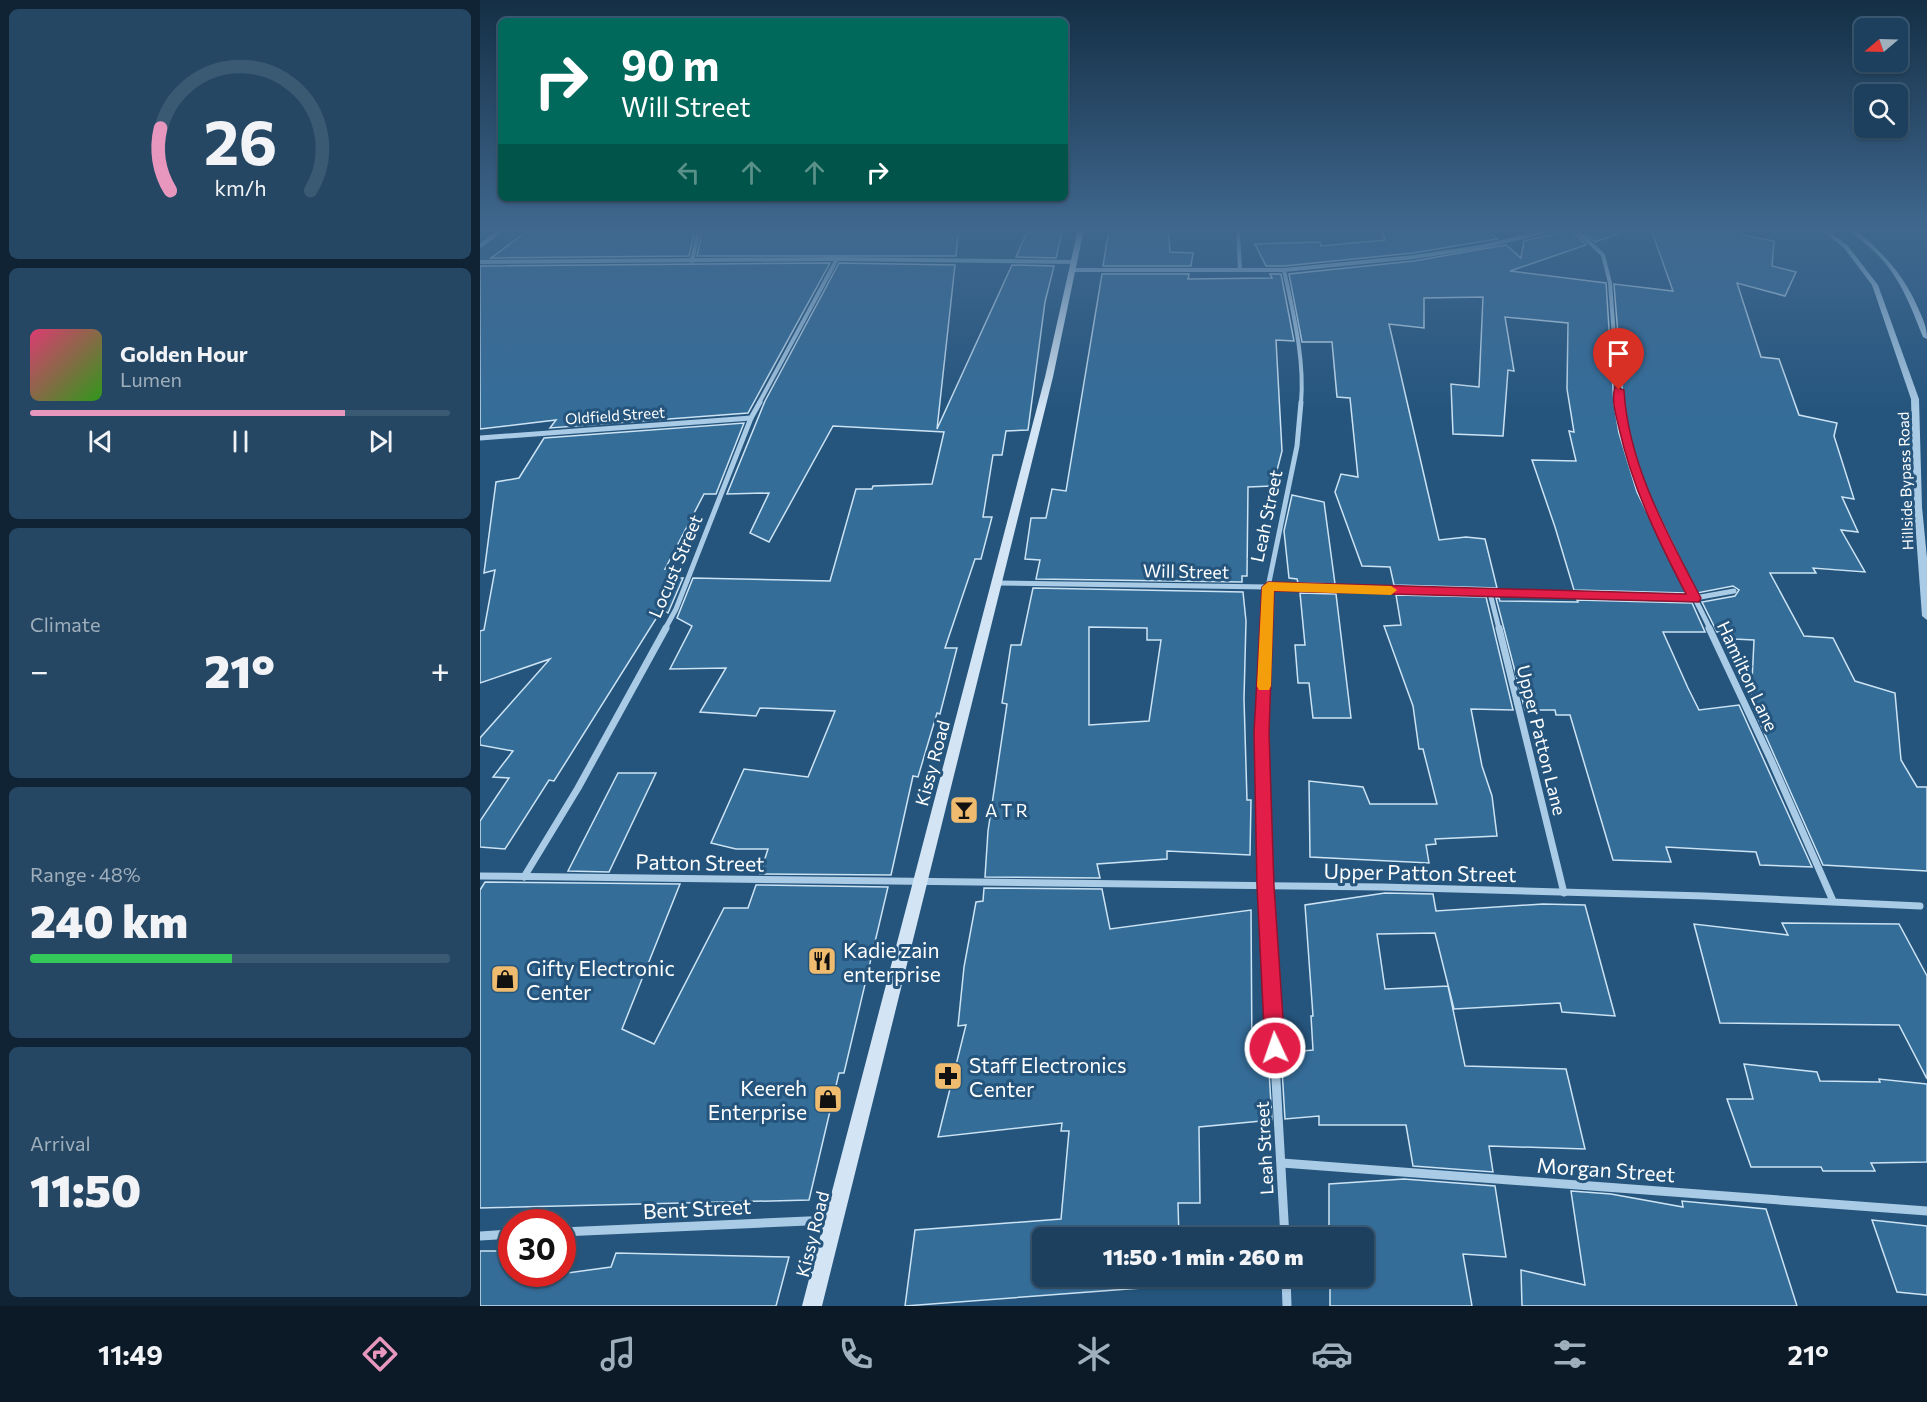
<!DOCTYPE html>
<html lang="en">
<head>
<meta charset="utf-8">
<style>
  :root { --surface:#1c405e; --page:#254764; --text:#f1f3f6; --muted:#a0afbc; --line:#3a5973; --accent:#e797bd }
  body { margin:0; font-family:Commissioner,sans-serif; background:var(--page); color:var(--text); height:100vh; display:flex; flex-direction:column; font-size:22px; white-space:nowrap }
  * { box-sizing:border-box; margin:0 }
  p { font-size:20px; color:var(--muted) }
  .icon { flex:none; width:33px; height:33px; fill:none; stroke:currentColor; stroke-width:2; stroke-linecap:round; stroke-linejoin:round }
  .map { position:relative; flex:1; overflow:hidden }
  .sheet { display:flex; flex-direction:column; gap:9px; padding:9px; background:#0f2334; width:480px }
  .sheet>* { flex:none }
  .banner { position:absolute; left:18px; top:18px; width:570px; height:183px; border-radius:9px; box-shadow:0 2px 4px #0004,0 0 0 2px var(--line); background:#00695c; color:#fff; overflow:hidden }
  .needle { width:39px; rotate:251deg }
  .controls { position:absolute; left:1374px; top:18px; display:grid; gap:12px }
  .controls a { display:grid; place-items:center; width:54px; height:54px; border-radius:9px; background:var(--surface); box-shadow:0 2px 4px #0004,0 0 0 2px var(--line); font-size:30px }
  .speed { position:absolute; left:18px; top:1209px; display:flex; gap:12px; font-size:30px; font-weight:700; text-align:center }
  .speed>* { display:grid; place-content:center; width:78px; height:78px; border-radius:50%; background:var(--surface); box-shadow:0 2px 4px #0004,0 0 0 2px var(--line); line-height:1 }
  .speed .limit { border:9px solid #d22; background:#fff; color:#111 }
  .pin { position:absolute; display:grid; place-items:center; width:51px; height:51px; color:#fff; margin:-62px -26px; border-radius:50% 50% 50% 0; rotate:-45deg; box-shadow:0 0 6px #0007 }
  .pin .icon { rotate:45deg }
  .me { position:absolute; width:66px; margin:-33px; rotate:357deg; stroke-linejoin:round; filter:drop-shadow(0 0 4px #0008) }
  .turn { display:flex; align-items:center; gap:21px; height:126px; padding:0 24px; font-size:27px }
  .turn .icon { width:78px; height:78px; stroke-width:2.5 }
  .turn b { display:block; font-size:42px; line-height:51px }
  .lanes { display:flex; align-items:center; height:57px; padding:0 24px; background:#0003; justify-content:center; gap:30px; direction:ltr }
  .lanes .off { opacity:.35 }
  .big { font-size:45px; font-weight:800; line-height:1.1 }
  .sheet .tile { flex:1; display:flex; flex-direction:column; justify-content:center; gap:9px; min-width:0; padding:0 21px; border-radius:9px; background:var(--page) }
  .sheet .dial { align-items:center; gap:0 }
  .dial svg { height:156px; overflow:visible; fill:none; stroke:var(--line); stroke-width:7; stroke-linecap:round; text-anchor:middle }
  .dial text { fill:var(--text); stroke:none }
  .song { display:flex; align-items:center; gap:18px }
  .cover { width:72px; height:72px; border-radius:9px; background:linear-gradient(135deg,hsl(340 70% 55%),hsl(110 70% 35%)) }
  .played { height:6px; border-radius:3px; background:linear-gradient(90deg,var(--accent) 75%,var(--line) 75%) }
  .keys { display:flex; justify-content:space-around; direction:ltr }
  .heat { display:flex; justify-content:space-between; align-items:center; font-size:33px; direction:ltr }
  .charge { height:9px; border-radius:4px; background:linear-gradient(90deg,#34c759 48%,var(--line) 0) }
  .trip { position:absolute; left:552px; top:1227px; width:342px; height:60px; border-radius:9px; background:var(--surface); box-shadow:0 2px 4px #0004,0 0 0 2px var(--line); font-weight:800; line-height:60px; text-align:center }
  .dock { display:flex; height:96px; justify-content:space-around; align-items:center; background:#0b1a26; color:var(--muted) }
  .dock .icon { width:42px; height:42px }
  .dock .selected { color:var(--accent) }
  .dock b { font-size:27px; color:var(--text) }
  main { display:flex; flex:1; min-height:0 }
  .map>svg:first-child { display:block }
  .building { fill:#356d99; stroke:#cce3f4; stroke-width:1.5; fill-rule:evenodd }
  .lines { fill:none; stroke-linecap:round; stroke-linejoin:round }
  .minor-far3 { stroke:#aacbe5; stroke-width:4 }
  .minor-far2 { stroke:#aacbe5; stroke-width:5 }
  .minor-far1 { stroke:#aacbe5; stroke-width:7 }
  .minor { stroke:#aacbe5; stroke-width:9 }
  .tertiary { fill:#aacbe5; fill-rule:evenodd }
  .secondary { fill:#d3e5f5; fill-rule:evenodd }
  .route { fill:#e11d48; stroke:#92132f; stroke-width:1.5 }
  .slow { fill:#f59e0b }
  .labels { text-anchor:middle; dominant-baseline:central; stroke-width:6; stroke-linejoin:round; paint-order:stroke }
  .far-street-label { font-size:15px; fill:#fff; stroke:#25557d }
  .street-label { font-size:18px; fill:#fff; stroke:#25557d }
  .poi-label { font-size:18px; fill:#fff; stroke:#25557d; text-anchor:start }
  .near-street-label { font-size:21px; fill:#fff; stroke:#25557d }
  .near-poi-label { font-size:21px; fill:#fff; stroke:#25557d; text-anchor:start }
</style>
</head>
<body>
<main>
<section class="sheet">
<div class="tile dial"><svg viewBox="0 0 100 80">
<path d="M14 69A42 42 0 1 1 86 69"/>
<path d="M14 69A42 42 0 0 1 9 37" stroke="#e797bd"/>
<text x="50" y="56" font-size="32" font-weight="700">26</text>
<text x="50" y="72" font-size="11">km/h</text>
</svg></div>
<div class="tile">
<div class="song"><i class="cover"></i><div><b>Golden Hour</b><p>Lumen</p></div></div>
<div class="played"></div>
<div class="keys"><svg class="icon" aria-label="previous" viewBox="0 0 24 24"><path d="M18 5L8 12l10 7zM5 5v14"/></svg><svg class="icon" aria-label="pause" viewBox="0 0 24 24"><path d="M8 5v14M16 5v14"/></svg><svg class="icon" aria-label="next" viewBox="0 0 24 24"><path d="M6 5l10 7-10 7zM19 5v14"/></svg></div>
</div>
<div class="tile"><p>Climate</p>
<div class="heat"><a>−</a><b class="big">21°</b><a>+</a></div>
</div>
<div class="tile"><p>Range · 48%</p><b class="big">240 km</b><div class="charge"></div></div>
<div class="tile"><p>Arrival</p><b class="big">11:50</b></div>
</section>
<div class="map">
<svg width="1447" height="1306" viewBox="0 0 1447 1306">
  <rect width="100%" height="100%" fill="#25557d"/>
  <!-- building -->
  <g class="building">
    <path d="M 50,229 L 215,229 L 209,256 L 11,258 Z"/>
    <path d="M 223,229 L 482,229 L 478,236 L 476,256 L 217,256 Z"/>
    <path d="M 629,229 L 688,229 L 690,252 L 713,253 L 711,266 L 623,266 Z"/>
    <path d="M 1004,229 L 1017,239 L 933,253 L 804,266 L 786,266 L 775,244 L 840,242 L 841,246 L 905,240 L 902,231 Z"/>
    <path d="M 1081,229 L 1091,229 L 1106,245 L 1030,271 L 1126,283 L 1134,403 L 1139,433 L 1157,492 L 1206,593 L 1094,590 L 1075,527 L 1052,460 L 1096,461 L 1089,431 L 1094,432 L 1087,389 L 1088,323 L 1025,317 L 1034,371 L 1028,370 L 1023,436 L 973,434 L 971,384 L 999,387 L 1003,297 L 944,298 L 944,328 L 909,324 L 959,540 L 986,537 L 1005,539 L 1017,588 L 914,585 L 910,567 L 882,566 L 855,492 L 861,474 L 878,477 L 870,398 L 857,397 L 852,342 L 822,342 L 809,274 L 934,261 L 1026,245 L 1041,258 L 1044,241 L 1078,233 Z"/>
    <path d="M 1101,229 L 1139,229 L 1140,233 L 1115,242 Z"/>
    <path d="M 1171,229 L 1265,229 L 1262,235 L 1294,241 L 1292,266 L 1316,272 L 1305,296 L 1257,283 L 1281,357 L 1299,359 L 1319,415 L 1357,423 L 1354,436 L 1374,499 L 1362,497 L 1378,532 L 1361,530 L 1385,572 L 1333,568 L 1336,573 L 1290,573 L 1324,636 L 1353,638 L 1375,681 L 1415,693 L 1421,760 L 1437,787 L 1447,787 L 1447,871 L 1343,865 L 1271,703 L 1274,640 L 1254,639 L 1251,632 L 1237,632 L 1222,602 L 1255,596 L 1259,590 L 1253,586 L 1217,593 L 1166,489 L 1148,431 L 1143,399 L 1134,284 L 1193,291 Z"/>
    <path d="M 547,232 L 582,232 L 576,258 L 536,257 Z"/>
    <path d="M 350,263 L 268,413 L 70,428 L 76,420 L 0,429 L 0,266 Z"/>
    <path d="M 359,263 L 475,265 L 457,429 L 532,265 L 574,266 L 565,302 L 548,430 L 526,431 L 522,455 L 513,455 L 503,517 L 512,517 L 501,559 L 495,559 L 465,648 L 477,648 L 460,714 L 457,713 L 438,777 L 433,776 L 411,875 L 280,874 L 288,849 L 256,849 L 231,843 L 264,769 L 328,777 L 355,711 L 280,708 L 276,716 L 220,712 L 246,668 L 190,669 L 212,626 L 197,618 L 213,578 L 350,581 L 376,489 L 392,489 L 393,486 L 452,484 L 464,432 L 353,426 L 289,542 L 270,533 L 289,493 L 247,494 L 285,401 Z"/>
    <path d="M 622,274 L 709,274 L 708,279 L 792,278 L 790,274 L 801,274 L 814,341 L 796,340 L 802,451 L 793,486 L 768,487 L 767,576 L 762,576 L 762,582 L 556,579 L 560,560 L 545,559 L 551,518 L 566,518 L 572,489 L 586,491 Z"/>
    <path d="M 264,423 L 236,494 L 224,494 L 185,569 L 192,568 L 189,578 L 203,578 L 188,613 L 182,609 L 74,781 L 69,780 L 25,849 L 0,847 L 0,821 L 29,778 L 13,777 L 33,751 L 0,745 L 0,738 L 70,659 L 0,683 L 0,631 L 4,630 L 15,570 L 4,573 L 16,482 L 39,478 L 64,438 Z"/>
    <path d="M 812,495 L 844,502 L 855,584 L 818,583 L 817,579 L 809,578 L 804,531 Z"/>
    <path d="M 553,588 L 763,592 L 766,621 L 764,699 L 767,800 L 771,800 L 770,855 L 687,851 L 687,859 L 617,864 L 620,878 L 505,877 L 508,831 L 527,704 L 522,703 L 531,645 L 541,645 ZM 609,627 L 667,628 L 667,640 L 681,640 L 669,721 L 609,725 Z"/>
    <path d="M 820,593 L 856,594 L 871,718 L 833,718 L 829,683 L 818,683 L 815,645 L 825,645 Z"/>
    <path d="M 916,595 L 1006,597 L 1033,710 L 991,709 L 1002,766 L 1012,796 L 1017,836 L 955,839 L 956,844 L 946,845 L 949,863 L 830,857 L 829,781 L 883,787 L 890,804 L 957,804 L 943,749 L 939,749 L 933,706 L 904,626 L 921,625 Z"/>
    <path d="M 1016,598 L 1019,598 L 1020,601 L 1098,602 L 1097,600 L 1212,603 L 1225,632 L 1183,632 L 1208,688 L 1219,710 L 1259,705 L 1332,867 L 1280,865 L 1276,852 L 1186,847 L 1191,862 L 1133,860 L 1090,715 L 1076,715 L 1075,710 L 1045,710 Z"/>
    <path d="M 138,773 L 176,773 L 129,872 L 88,871 Z"/>
    <path d="M 5,882 L 200,884 L 142,1029 L 174,1044 L 244,908 L 268,908 L 276,885 L 408,887 L 364,1073 L 359,1073 L 329,1200 L 0,1208 L 0,890 Z"/>
    <path d="M 504,888 L 622,889 L 630,929 L 771,910 L 772,1057 L 788,1055 L 792,1120 L 719,1127 L 720,1203 L 698,1203 L 699,1238 L 562,1238 L 562,1276 L 700,1276 L 701,1285 L 425,1306 L 435,1230 L 581,1219 L 589,1131 L 581,1131 L 582,1123 L 458,1137 L 486,1025 L 478,1026 L 484,967 L 496,902 L 503,901 Z"/>
    <path d="M 905,893 L 953,894 L 956,911 L 1063,904 L 1105,905 L 1135,1016 L 1082,1012 L 1080,1003 L 974,1009 L 955,933 L 897,934 L 905,989 L 968,986 L 985,1066 L 1086,1069 L 1105,1149 L 1009,1146 L 1013,1172 L 933,1166 L 926,1125 L 839,1125 L 839,1116 L 805,1119 L 801,1053 L 833,1050 L 831,1016 L 833,1016 L 825,905 Z"/>
    <path d="M 1302,923 L 1419,924 L 1447,976 L 1447,1079 L 1419,1025 L 1240,1023 L 1214,924 L 1308,935 Z"/>
    <path d="M 1264,1064 L 1337,1072 L 1340,1081 L 1400,1082 L 1399,1079 L 1447,1084 L 1447,1162 L 1391,1163 L 1395,1171 L 1343,1171 L 1341,1167 L 1271,1167 L 1247,1099 L 1273,1099 Z"/>
    <path d="M 924,1179 L 1015,1186 L 1026,1257 L 983,1254 L 992,1306 L 850,1306 L 850,1276 L 884,1276 L 884,1238 L 849,1238 L 849,1184 Z"/>
    <path d="M 1091,1191 L 1131,1194 L 1203,1207 L 1202,1201 L 1286,1209 L 1317,1306 L 1042,1306 L 1041,1270 L 1105,1285 Z"/>
    <path d="M 1392,1220 L 1447,1226 L 1447,1295 L 1417,1292 Z"/>
    <path d="M 0,1251 L 32,1251 L 32,1274 L 39,1274 L 36,1280 L 131,1267 L 136,1253 L 309,1257 L 296,1306 L 0,1306 Z"/>
  </g>
  <g class="lines">
    <!-- minor-far3 -->
    <g class="minor-far3">
      <path d="M 758,229 L 760,270"/>
      <path d="M 1095,229 L 1123,255 L 1130,283 L 1139,403"/>
      <path d="M 0,246 L 23,229"/>
      <path d="M 212,261 L 219,229"/>
      <path d="M 0,262 L 357,259 L 595,262"/>
      <path d="M 593,270 L 804,270 L 934,257 L 1000,247 L 1077,229"/>
      <path d="M 804,270 C 813,312 825,360 821,403"/>
      <path d="M 279,403 L 357,259"/>
    </g>
    <!-- minor-far2 -->
    <g class="minor-far2">
      <path d="M 1139,402 C 1146,483 1196,557 1230,629"/>
      <path d="M 0,438 L 271,418"/>
      <path d="M 518,583 L 788,587 L 1215,598 L 1254,591"/>
      <path d="M 1010,593 L 1019,629"/>
      <path d="M 185,629 L 196,609 L 271,418 L 280,402"/>
      <path d="M 786,629 L 788,587 L 817,446 L 821,402"/>
    </g>
    <!-- minor-far1 -->
    <g class="minor-far1">
      <path d="M 786,628 L 782,733 L 787,924"/>
      <path d="M 1019,628 L 1084,893"/>
      <path d="M 1229,628 L 1291,760 L 1353,901"/>
      <path d="M 0,876 L 902,887 L 1225,896 L 1440,906"/>
      <path d="M 44,877 L 98,788 L 186,628"/>
    </g>
    <!-- minor -->
    <g class="minor">
      <path d="M 787,922 L 805,1238"/>
      <path d="M 802,1163 L 1447,1211"/>
      <path d="M 82,1232 L 350,1220"/>
      <path d="M 0,1236 L 32,1234"/>
      <path d="M 806,1276 L 807,1306"/>
    </g>
    <!-- tertiary -->
    <g class="tertiary">
      <path d="M 1340,229 L 1346,229 L 1368,246 L 1398,285 L 1439,399 L 1442,507 L 1447,558 L 1447,620 L 1442,616 L 1434,507 L 1431,399 L 1392,285 L 1364,248 Z"/>
      <path d="M 1368,229 L 1374,229 C 1402,251 1424,275 1438,308 C 1443,319 1447,327 1447,339 L 1443,337 C 1431,307 1420,277 1397,254 C 1388,245 1377,238 1368,229 Z"/>
    </g>
    <!-- secondary -->
    <path class="secondary" d="M 598,229 L 604,229 L 573,377 L 342,1306 L 322,1306 L 565,377 Z"/>
  </g>
  <!-- sky -->
  <linearGradient id="sky" x2="0" y2="1"><stop stop-color="#142f45"/><stop offset="0.56" stop-color="#40688f"/><stop offset="1" stop-color="#40688f" stop-opacity="0"/></linearGradient>
  <rect width="1447" height="411" fill="url(#sky)"/>
  <!-- route -->
  <path class="route" d="M 1135,387 L 1144,390 C 1148,464 1187,533 1221,598 L 1219,602 L 794,591 L 789,733 L 794,886 L 805,1048 L 802,1055 L 795,1057 L 788,1055 L 785,1048 L 777,886 L 774,733 L 782,587 L 788,582 L 1206,594 C 1178,540 1152,487 1139,428 C 1136,415 1131,400 1135,387 Z"/>
  <!-- slow -->
  <path class="slow" d="M 788,582 L 911,586 L 917,590 L 911,595 L 794,591 L 791,686 L 789,690 L 779,690 L 777,686 L 782,587 Z"/>
  <!-- icons -->
  <defs>
    <g id="bar-square" transform="scale(1.5)"><rect x="-9" y="-9" width="18" height="18" rx="4" fill="#efbb6e" stroke="#25557d"/><path d="M-6-5H6L.8 .8V4.5H3.5V6h-7V4.5H-.8V.8Z" fill="#111"/></g>
    <g id="restaurant-square" transform="scale(1.5)"><rect x="-9" y="-9" width="18" height="18" rx="4" fill="#efbb6e" stroke="#25557d"/><path d="M-5-6h1v4h1v-4h1v4h1v-4h1v5L-1.5 .5V6h-2V.5L-5-1ZM5-6V6H3V1.5H1.5Q1.5-4 5-6Z" fill="#111"/></g>
    <g id="shop-square" transform="scale(1.5)"><rect x="-9" y="-9" width="18" height="18" rx="4" fill="#efbb6e" stroke="#25557d"/><path d="M-5-2.5h2.3a2.7 3.5 0 0 1 5.4 0H5L5.5 6h-11ZM-1.5-2.5h3a1.5 2.3 0 0 0-3 0Z" fill="#111"/></g>
    <g id="pharmacy-square" transform="scale(1.5)"><rect x="-9" y="-9" width="18" height="18" rx="4" fill="#efbb6e" stroke="#25557d"/><path d="M-2-6h4v4h4v4h-4v4h-4v-4h-4v-4h4Z" fill="#111"/></g>
  </defs>
  <g fill-rule="evenodd">
    <use href="#bar-square" x="484" y="810"/>
    <use href="#restaurant-square" x="342" y="961"/>
    <use href="#shop-square" x="25" y="979"/>
    <use href="#pharmacy-square" x="468" y="1076"/>
    <use href="#shop-square" x="348" y="1099"/>
  </g>
  <g class="labels">
    <!-- far-street labels -->
    <g class="far-street-label">
      <text transform="translate(135 415) rotate(-4)">Oldfield Street</text>
      <text transform="translate(1425 481) rotate(-92)">Hillside Bypass Road</text>
    </g>
    <!-- street labels -->
    <g class="street-label">
      <text transform="translate(786 516) rotate(-78)">Leah Street</text>
      <text transform="translate(195 566) rotate(-67)">Locust Street</text>
      <text transform="translate(706 571) rotate(1)">Will Street</text>
      <text transform="translate(1268 676) rotate(65)">Hamilton Lane</text>
      <text transform="translate(1062 740) rotate(76)">Upper Patton Lane</text>
      <text transform="translate(452 763) rotate(-75)">Kissy Road</text>
      <text transform="translate(784 1148) rotate(-93)">Leah Street</text>
      <text transform="translate(332 1234) rotate(-76)">Kissy Road</text>
    </g>
    <!-- poi labels -->
    <g class="poi-label">
      <text x="505" y="810">A T R</text>
    </g>
    <!-- near-street labels -->
    <g class="near-street-label">
      <text transform="translate(220 862) rotate(1)">Patton Street</text>
      <text transform="translate(940 872) rotate(1)">Upper Patton Street</text>
      <text transform="translate(1126 1169) rotate(4)">Morgan Street</text>
      <text transform="translate(217 1208) rotate(-3)">Bent Street</text>
    </g>
    <!-- near-poi labels -->
    <g class="near-poi-label">
      <text x="363" y="949">Kadie zain<tspan x="363" dy="24">enterprise</tspan></text>
      <text x="46" y="967">Gifty Electronic<tspan x="46" dy="24">Center</tspan></text>
      <text x="489" y="1064">Staff Electronics<tspan x="489" dy="24">Center</tspan></text>
      <text x="327" y="1087" text-anchor="end">Keereh<tspan x="327" dy="24">Enterprise</tspan></text>
    </g>
  </g>
</svg>
<div class="controls">
<a><svg class="needle" viewBox="-14 -14 28 28"><path d="M0-13l5 13h-10z" fill="#e53935"/><path d="M0 13l5-13h-10z" fill="#a0afbc"/></svg></a>
<a><svg class="icon" aria-label="search" viewBox="0 0 24 24"><circle cx="10" cy="10" r="6"/><path d="M15 15l6 6"/></svg></a>
</div>
<div class="speed"><div class="limit">30</div></div>
<div class="pin" style="left:1139px;top:390px;background:#d93025"><svg class="icon" aria-label="arrive" viewBox="0 0 24 24"><path d="M6 21V4h12l-3 4 3 4H6"/></svg></div>
<svg class="me" style="left:795px;top:1048px" viewBox="-20 -20 40 40"><circle r="17" fill="#e11d48" stroke="#fff" stroke-width="3"/><path d="M0-11L8 9 0 5-8 9z" fill="#fff"/></svg>
<div class="trip">11:50 · 1 min · 260 m</div>
<div class="banner">
<div class="turn"><svg class="icon" aria-label="right" viewBox="0 0 24 24"><path d="M7 20v-9h11M14 6l5 5-5 5"/></svg><div><b>90 m</b>Will Street</div></div>
<div class="lanes"><svg class="icon off" aria-label="left" viewBox="0 0 24 24"><path d="M17 20v-9H6M10 6l-5 5 5 5"/></svg><svg class="icon off" aria-label="ahead" viewBox="0 0 24 24"><path d="M12 20V5M6 11l6-6 6 6"/></svg><svg class="icon off" aria-label="ahead" viewBox="0 0 24 24"><path d="M12 20V5M6 11l6-6 6 6"/></svg><svg class="icon" aria-label="right" viewBox="0 0 24 24"><path d="M7 20v-9h11M14 6l5 5-5 5"/></svg></div>
</div>
</div>
</main>
<nav class="dock">
<b>11:49</b>
<svg class="icon selected" aria-label="directions" viewBox="0 0 24 24"><path d="M12 3l9 9-9 9-9-9zM9 14v-3h6M13 9l2 2-2 2"/></svg>
<svg class="icon" aria-label="music" viewBox="0 0 24 24"><path d="M9 18V5l10-2v13"/><circle cx="6" cy="18" r="3"/><circle cx="16" cy="16" r="3"/></svg>
<svg class="icon" aria-label="phone" viewBox="0 0 24 24"><path d="M5 4h4l2 5-3 2q2 4 5 5l2-3 5 2v4C11 20 4 13 5 4z"/></svg>
<svg class="icon" aria-label="climate" viewBox="0 0 24 24"><path d="M12 3v18M4 7l16 10M4 17L20 7"/></svg>
<svg class="icon" aria-label="car" viewBox="0 0 24 24"><path d="M5 17H2v-5l4-1 3-4h7l3 4 3 1v5h-3M9 17h6M6 11h13"/><circle cx="7" cy="17" r="2"/><circle cx="17" cy="17" r="2"/></svg>
<svg class="icon" aria-label="filters" viewBox="0 0 24 24"><path d="M4 7h16M4 17h16"/><circle cx="9" cy="7" r="2"/><circle cx="15" cy="17" r="2"/></svg>
<b>21°</b>
</nav>
</body>
</html>
